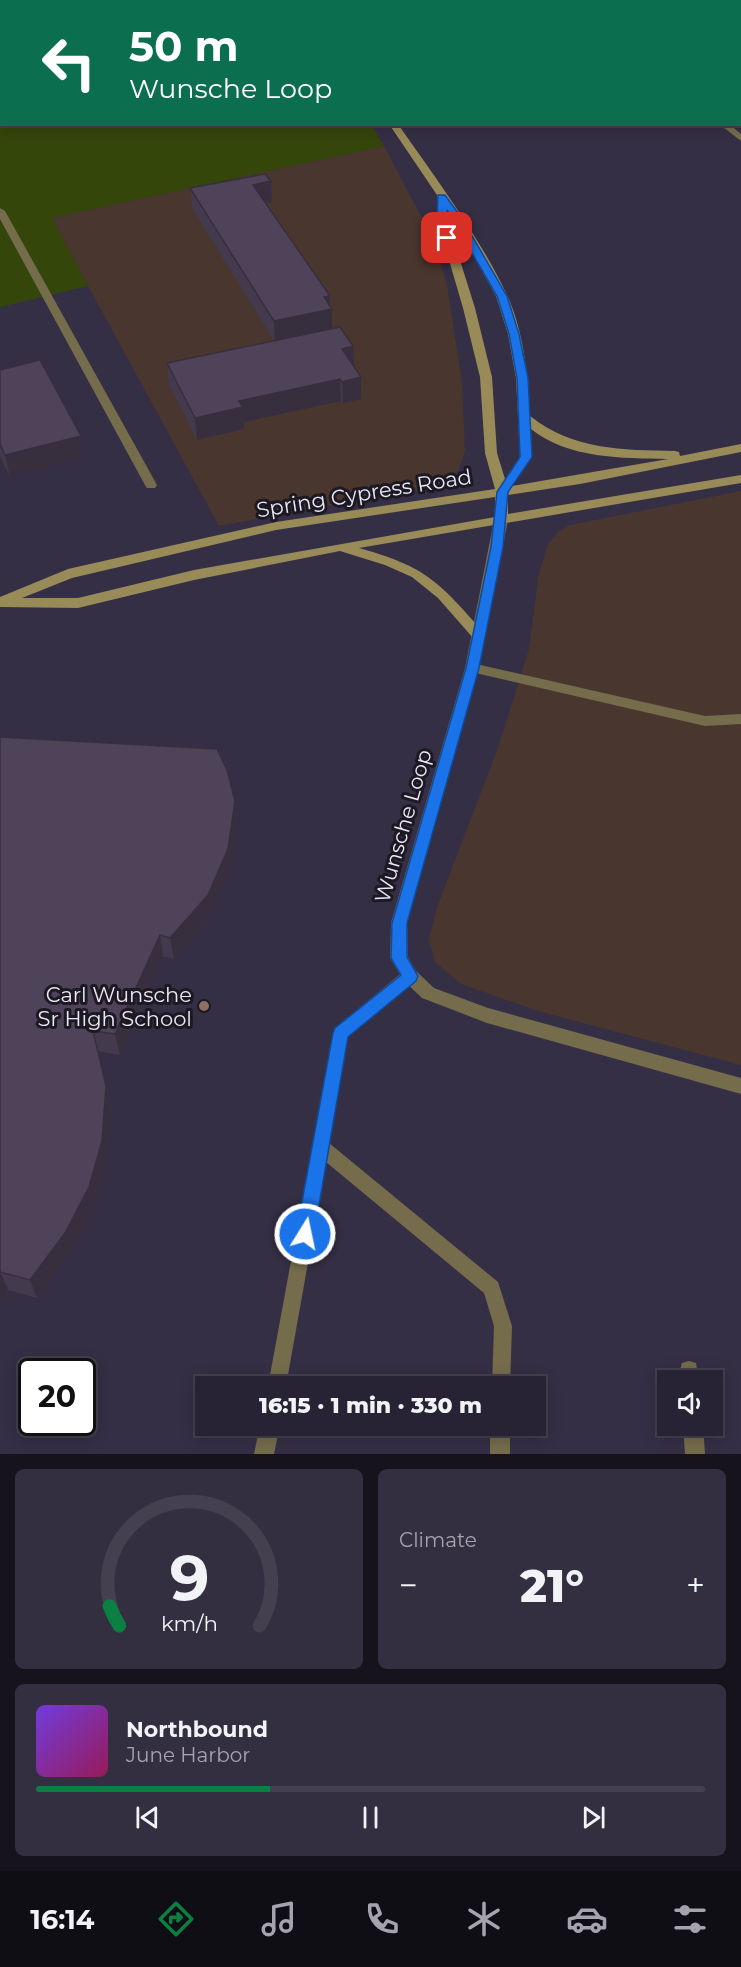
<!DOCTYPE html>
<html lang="en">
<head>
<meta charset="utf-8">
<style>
  :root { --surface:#282334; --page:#342f40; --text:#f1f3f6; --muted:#a5a4ac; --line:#44404f; --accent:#0b8043 }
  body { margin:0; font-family:Montserrat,sans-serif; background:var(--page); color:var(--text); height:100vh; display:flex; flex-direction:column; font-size:22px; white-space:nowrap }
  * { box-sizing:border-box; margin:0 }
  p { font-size:20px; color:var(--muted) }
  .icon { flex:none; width:33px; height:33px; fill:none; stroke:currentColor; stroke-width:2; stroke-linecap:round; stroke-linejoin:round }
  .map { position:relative; height:1454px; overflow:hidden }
  .panel { display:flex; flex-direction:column; gap:15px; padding:15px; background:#16131d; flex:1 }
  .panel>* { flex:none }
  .banner { position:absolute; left:0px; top:0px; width:741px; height:126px; box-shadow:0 3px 15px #0003,0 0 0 2px var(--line); background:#0b6e4f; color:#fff; overflow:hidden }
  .controls { position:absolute; left:657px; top:1370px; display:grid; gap:12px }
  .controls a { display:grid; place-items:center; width:66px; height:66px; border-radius:0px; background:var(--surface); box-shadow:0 3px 15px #0003,0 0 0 2px var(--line); font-size:30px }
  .speed { position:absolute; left:18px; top:1358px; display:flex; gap:12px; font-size:30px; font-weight:700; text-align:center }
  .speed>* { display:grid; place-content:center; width:78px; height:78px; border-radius:50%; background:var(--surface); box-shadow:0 3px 15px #0003,0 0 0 2px var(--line); line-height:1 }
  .speed .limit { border:3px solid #111; border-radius:9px; background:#fff; color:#111 }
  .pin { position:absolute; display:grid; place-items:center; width:51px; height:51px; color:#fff; margin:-26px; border-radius:12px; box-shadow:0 3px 9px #0006 }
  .me { position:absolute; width:66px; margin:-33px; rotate:10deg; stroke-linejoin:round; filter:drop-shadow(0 0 4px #0008) }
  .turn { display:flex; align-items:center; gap:21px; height:126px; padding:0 30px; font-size:27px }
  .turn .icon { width:78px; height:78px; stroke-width:2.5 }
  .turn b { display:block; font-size:42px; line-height:51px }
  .big { font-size:45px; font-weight:800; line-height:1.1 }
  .panel .tile { flex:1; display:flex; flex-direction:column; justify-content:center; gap:9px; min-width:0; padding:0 21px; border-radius:9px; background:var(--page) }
  .panel .dial { align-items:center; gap:0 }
  .dial svg { height:156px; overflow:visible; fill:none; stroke:var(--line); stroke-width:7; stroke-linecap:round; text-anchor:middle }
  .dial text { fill:var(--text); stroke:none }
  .song { display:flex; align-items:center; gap:18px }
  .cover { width:72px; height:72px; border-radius:9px; background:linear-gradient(135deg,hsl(260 70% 55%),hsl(330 70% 35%)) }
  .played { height:6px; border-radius:3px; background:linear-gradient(90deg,var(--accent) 35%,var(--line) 35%) }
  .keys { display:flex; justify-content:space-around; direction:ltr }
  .heat { display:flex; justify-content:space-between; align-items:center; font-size:33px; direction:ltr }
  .panel .tiles { flex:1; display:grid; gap:15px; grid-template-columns:1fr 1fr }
  .tile:last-child { grid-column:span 2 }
  .trip { position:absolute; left:195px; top:1376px; width:351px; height:60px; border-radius:0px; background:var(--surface); box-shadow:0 3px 15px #0003,0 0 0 2px var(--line); font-weight:800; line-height:60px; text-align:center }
  .tab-bar { display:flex; height:96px; justify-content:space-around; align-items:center; background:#100e15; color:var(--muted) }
  .tab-bar .icon { width:42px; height:42px }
  .tab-bar .current { color:var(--accent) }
  .tab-bar b { font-size:27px; color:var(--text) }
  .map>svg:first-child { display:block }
  .commercial { fill:#49362e }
  .green { fill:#35460b }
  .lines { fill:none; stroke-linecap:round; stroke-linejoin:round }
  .lane { fill:#756c4c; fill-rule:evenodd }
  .street { fill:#756c4c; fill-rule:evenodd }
  .secondary { fill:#998b58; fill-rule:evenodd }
  .wall { fill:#433a4d }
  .shaded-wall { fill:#372f3e }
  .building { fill:#4e4359; stroke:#372f3e; stroke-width:1.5 }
  .route { fill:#1a73e8; stroke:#114b97; stroke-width:1.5 }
  .education-dot { fill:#8d6e63; stroke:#1c1923; stroke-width:2 }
  .labels { text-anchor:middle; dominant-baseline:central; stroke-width:6; stroke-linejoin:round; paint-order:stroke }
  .street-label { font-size:21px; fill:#eae7f6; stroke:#1c1923 }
  .poi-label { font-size:21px; fill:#eae7f6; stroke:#1c1923; text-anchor:end }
</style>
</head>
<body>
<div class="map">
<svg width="741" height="1454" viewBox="0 0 741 1454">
  <rect width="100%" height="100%" fill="#352f45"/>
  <!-- commercial -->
  <g class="commercial">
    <path d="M 384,146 L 435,243 L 447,285 L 462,383 L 465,452 L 458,471 L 452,478 L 423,489 L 219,526 L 51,218 Z"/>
    <path d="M 741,491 L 741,1065 L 538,1011 L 461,984 L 435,962 L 429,940 L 437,907 L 498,748 L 529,649 L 539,573 L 548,544 L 558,532 L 570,525 Z"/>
  </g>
  <!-- green -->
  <path class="green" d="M 0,0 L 253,1 L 2,2 L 2,124 L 371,125 L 384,146 L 52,218 L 88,286 L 0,307 Z"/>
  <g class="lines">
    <!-- lane -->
    <g class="lane">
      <path d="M 502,0 L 514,0 L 500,2 Z"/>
      <path d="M 556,0 L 565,0 L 566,2 L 557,2 Z"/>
      <path d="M 619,0 L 632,0 L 617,2 Z"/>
      <path d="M 683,0 L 691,0 L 692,2 L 684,2 Z"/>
      <rect x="740" y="35" width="1" height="5"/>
      <rect x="0" y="105" width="2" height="6"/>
      <path d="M 719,124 L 729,124 L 741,134 L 741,141 Z"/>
      <path d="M 0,208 L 5,211 L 157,485 L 155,488 L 147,488 L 145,485 L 0,219 Z"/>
      <path d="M 472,663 L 705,716 L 741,714 L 741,724 L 705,726 L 467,671 L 465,668 L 467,665 Z"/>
      <path d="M 410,969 L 416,971 L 418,976 L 416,981 L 348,1036 L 329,1143 L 498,1282 L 512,1326 L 510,1386 L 492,1386 L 494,1326 L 484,1293 L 326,1162 L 286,1386 L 268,1386 L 333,1033 L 335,1028 L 404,971 Z"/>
      <path d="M 689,1361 L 696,1363 L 699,1380 L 681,1380 L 680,1370 L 682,1363 Z"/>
      <path d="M 260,1425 L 280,1425 L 274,1454 L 254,1454 Z"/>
      <rect x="490" y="1425" width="20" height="29"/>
      <path d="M 683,1425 L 703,1425 L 705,1454 L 685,1454 Z"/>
    </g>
    <!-- street -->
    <path class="street" d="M 501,516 L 508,520 L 479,668 L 407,923 L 408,957 L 416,971 L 434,988 L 488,1008 L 741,1078 L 741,1094 L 487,1023 L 422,998 L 404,981 L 390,958 L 391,923 L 465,668 L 494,520 Z"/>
    <!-- secondary -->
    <g class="secondary">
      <path d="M 268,0 L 276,0 L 277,2 L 269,2 Z"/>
      <path d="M 389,124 L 398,124 C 436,179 478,234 507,295 C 524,332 528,376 530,416 C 573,450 622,450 675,451 L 679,452 L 680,456 L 741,444 L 741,452 L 580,484 L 508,495 L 508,514 L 741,475 L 741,483 L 359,548 C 427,567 439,582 484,633 L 486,636 L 484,639 L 474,639 L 438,598 L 412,577 L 385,565 L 340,551 L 194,580 L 78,608 L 0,607 L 0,597 L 68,569 L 276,522 L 495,489 L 485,453 L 480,377 L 463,308 L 437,219 L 437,195 ZM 447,209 L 496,296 L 508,334 L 516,378 L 520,457 L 505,479 L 497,453 L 492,377 L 475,308 L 447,219 ZM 531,429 C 568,459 623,458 668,459 L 512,486 L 532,457 ZM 495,497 L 495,517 L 194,570 L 78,598 L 22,598 L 72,578 L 276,530 Z"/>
    </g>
  </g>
  <!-- wall -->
  <g class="wall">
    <path d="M 271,181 L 272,202 L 265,203 L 330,296 L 330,306 L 332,309 L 332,328 L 354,366 L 361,399 L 343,403 L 341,401 L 244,422 L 244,429 L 197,440 L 169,385 L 167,363 L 274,341 L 192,208 L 190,188 Z"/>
    <path d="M 0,370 L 84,458 L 10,477 L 0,456 Z"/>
    <path d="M 0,737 L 235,801 L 237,822 L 230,870 L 211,916 L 174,959 L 163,956 L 120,1055 L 98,1051 L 111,1106 L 107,1161 L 95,1206 L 71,1251 L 37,1298 L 8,1290 L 0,1308 Z"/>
  </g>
  <!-- shaded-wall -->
  <g class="shaded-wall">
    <path d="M 271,181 L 272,202 L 254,205 L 253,185 Z"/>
    <path d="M 330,296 L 330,309 L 332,309 L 332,330 L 275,342 L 274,321 L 324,297 Z"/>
    <path d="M 353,346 L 354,368 L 342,349 Z"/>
    <path d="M 361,377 L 361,399 L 343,403 L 342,382 Z"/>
    <path d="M 340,379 L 341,401 L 244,422 L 244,429 L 197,440 L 195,418 L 239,401 Z"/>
    <path d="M 81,436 L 84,458 L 10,477 L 5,455 Z"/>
    <path d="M 235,801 L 237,822 L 230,870 L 211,916 L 174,959 L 170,938 Z"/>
    <path d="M 160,935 L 163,956 L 120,1055 L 115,1034 Z"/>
    <path d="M 93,1031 L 111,1106 L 107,1161 L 95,1206 L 71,1251 L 37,1298 L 30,1280 Z"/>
    <path d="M 0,1272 L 8,1290 L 0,1308 Z"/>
  </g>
  <!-- building -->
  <g class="building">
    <path d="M 265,174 L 271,181 L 253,185 L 330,296 L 324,297 L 332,309 L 274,321 L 190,188 Z"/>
    <path d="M 340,327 L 353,346 L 342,349 L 361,377 L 342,382 L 340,379 L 239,401 L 243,407 L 195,418 L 167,363 Z"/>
    <path d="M 40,360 L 81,436 L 5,455 L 0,444 L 0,370 Z"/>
    <path d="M 0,737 L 217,749 L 227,770 L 235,801 L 228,849 L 208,895 L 170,938 L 160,935 L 115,1034 L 93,1031 L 106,1086 L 102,1141 L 89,1187 L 65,1233 L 30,1280 L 0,1272 L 0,1273 Z"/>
  </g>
  <!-- route -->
  <path class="route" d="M 438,195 L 445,195 L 461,217 L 507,296 L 519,334 L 528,378 L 532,457 L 508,492 L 503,547 L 479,668 L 407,923 L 407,957 L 418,976 L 416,981 L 348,1037 L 314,1234 L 311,1240 L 305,1243 L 299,1240 L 296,1234 L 333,1033 L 335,1028 L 401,975 L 391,958 L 392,923 L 466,668 L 491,547 L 497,492 L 520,457 L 517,378 L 509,334 L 497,296 L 447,210 L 452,238 L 447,240 L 442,238 L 437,219 Z"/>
  <!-- markers -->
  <circle class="education-dot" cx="204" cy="1006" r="6"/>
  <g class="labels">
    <!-- street labels -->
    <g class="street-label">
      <text transform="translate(364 493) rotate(-9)">Spring Cypress Road</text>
      <text transform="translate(403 826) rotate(-74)">Wunsche Loop</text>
    </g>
    <!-- poi labels -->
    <g class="poi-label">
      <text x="192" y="994">Carl Wunsche<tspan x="192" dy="24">Sr High School</tspan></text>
    </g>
  </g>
</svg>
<div class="controls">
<a><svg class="icon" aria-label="sound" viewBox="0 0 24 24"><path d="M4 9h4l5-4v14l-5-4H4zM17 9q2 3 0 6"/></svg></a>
</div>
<div class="speed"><div class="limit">20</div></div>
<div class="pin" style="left:447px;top:238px;background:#d93025"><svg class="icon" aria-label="arrive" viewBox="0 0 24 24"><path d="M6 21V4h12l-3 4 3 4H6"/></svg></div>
<svg class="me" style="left:305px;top:1234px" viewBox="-20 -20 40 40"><circle r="17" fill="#1a73e8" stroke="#fff" stroke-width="3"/><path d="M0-11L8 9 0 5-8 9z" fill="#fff"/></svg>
<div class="trip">16:15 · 1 min · 330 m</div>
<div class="banner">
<div class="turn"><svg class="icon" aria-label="left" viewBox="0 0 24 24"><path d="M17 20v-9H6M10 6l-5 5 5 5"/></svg><div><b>50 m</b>Wunsche Loop</div></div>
</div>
</div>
<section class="panel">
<div class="tiles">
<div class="tile dial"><svg viewBox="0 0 100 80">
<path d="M14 69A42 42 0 1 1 86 69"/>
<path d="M14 69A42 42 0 0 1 9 59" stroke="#0b8043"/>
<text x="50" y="56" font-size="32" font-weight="700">9</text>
<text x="50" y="72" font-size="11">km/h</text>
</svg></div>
<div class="tile"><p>Climate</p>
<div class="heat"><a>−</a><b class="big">21°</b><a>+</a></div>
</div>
<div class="tile">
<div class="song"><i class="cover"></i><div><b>Northbound</b><p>June Harbor</p></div></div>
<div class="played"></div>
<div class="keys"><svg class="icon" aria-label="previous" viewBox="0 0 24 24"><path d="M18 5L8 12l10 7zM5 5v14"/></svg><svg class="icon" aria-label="pause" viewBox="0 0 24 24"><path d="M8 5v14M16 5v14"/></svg><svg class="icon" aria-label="next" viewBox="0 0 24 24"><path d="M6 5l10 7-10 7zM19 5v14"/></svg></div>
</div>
</div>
</section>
<nav class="tab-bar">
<b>16:14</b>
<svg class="icon current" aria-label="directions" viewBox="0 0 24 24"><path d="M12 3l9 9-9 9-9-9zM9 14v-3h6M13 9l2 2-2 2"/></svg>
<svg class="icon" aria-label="music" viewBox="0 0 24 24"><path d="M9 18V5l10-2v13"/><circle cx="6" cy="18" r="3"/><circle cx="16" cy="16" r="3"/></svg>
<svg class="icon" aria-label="phone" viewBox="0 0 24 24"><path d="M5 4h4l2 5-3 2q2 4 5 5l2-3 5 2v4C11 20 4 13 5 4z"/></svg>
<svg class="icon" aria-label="climate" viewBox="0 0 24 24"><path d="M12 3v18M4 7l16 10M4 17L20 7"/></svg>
<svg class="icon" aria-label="car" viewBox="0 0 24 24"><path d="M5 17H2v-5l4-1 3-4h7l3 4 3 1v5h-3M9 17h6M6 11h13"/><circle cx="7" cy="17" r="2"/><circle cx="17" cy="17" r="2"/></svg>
<svg class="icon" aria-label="filters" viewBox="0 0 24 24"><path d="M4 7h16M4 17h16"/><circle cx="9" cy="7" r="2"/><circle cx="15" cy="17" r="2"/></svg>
</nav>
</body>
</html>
